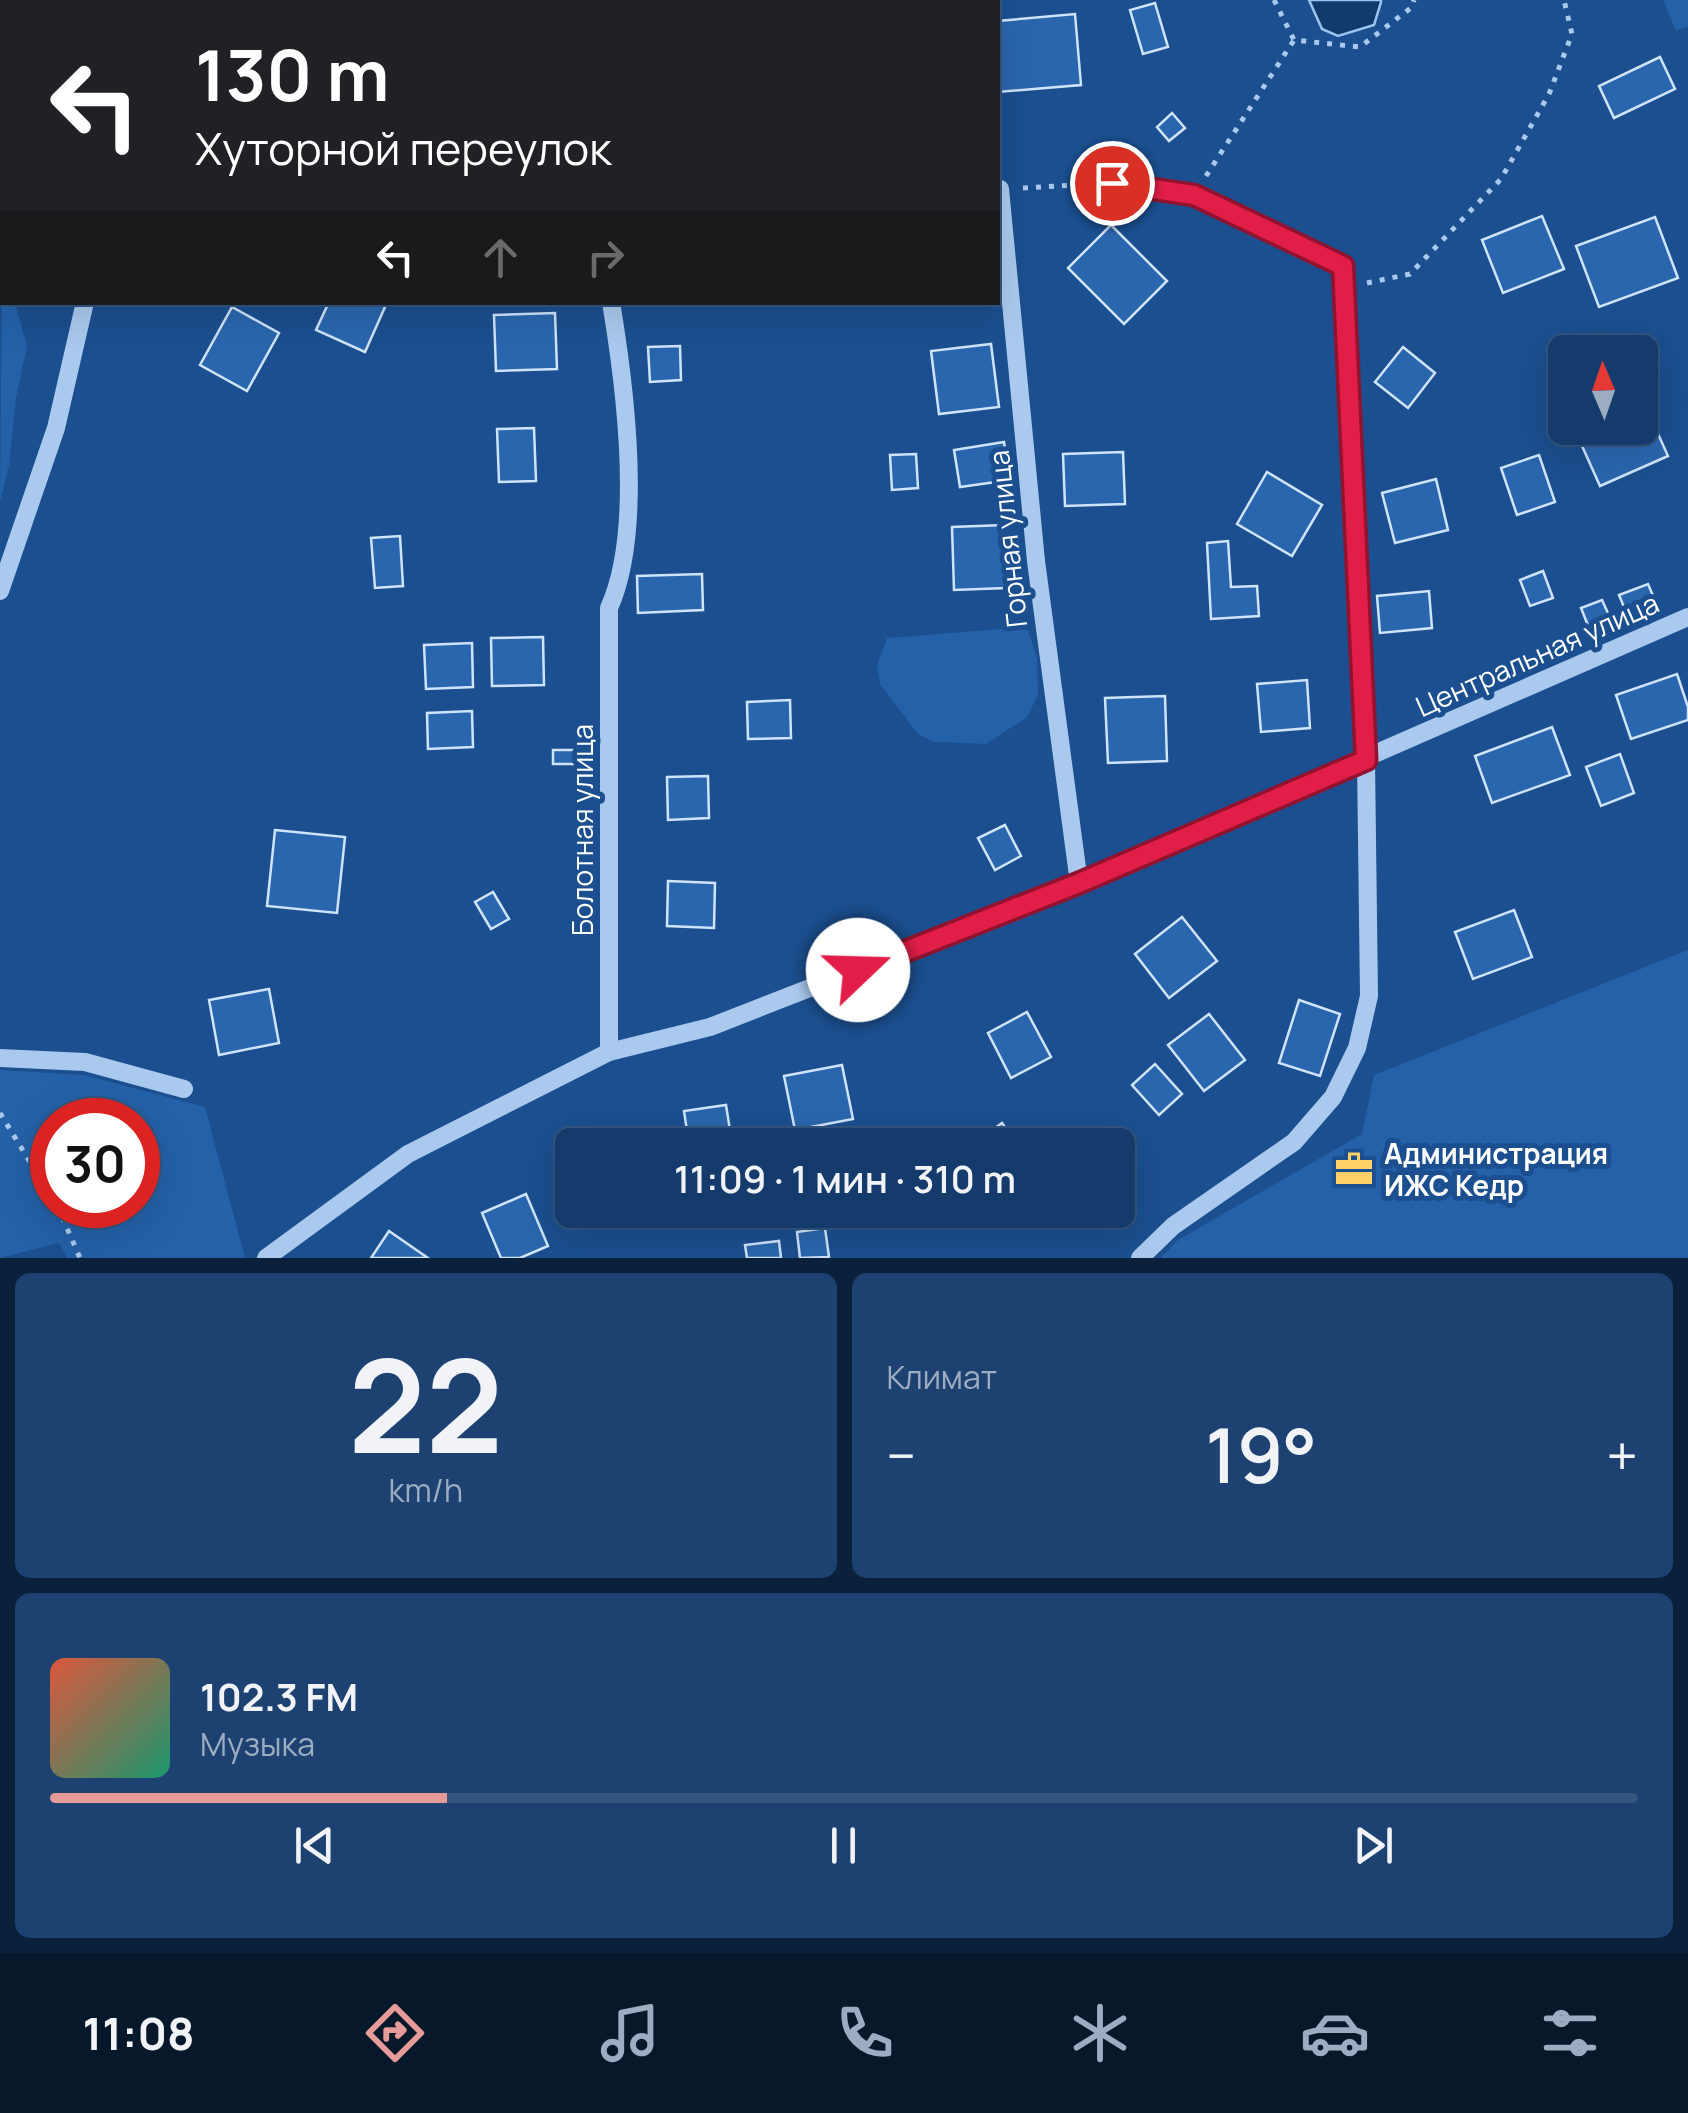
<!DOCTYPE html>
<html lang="ru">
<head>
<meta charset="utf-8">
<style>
  :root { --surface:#143b6b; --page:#1d4271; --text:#f1f3f6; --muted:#9dadc1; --line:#33557e; --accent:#e69b98 }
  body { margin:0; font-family:Manrope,sans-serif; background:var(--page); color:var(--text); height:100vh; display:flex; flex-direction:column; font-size:38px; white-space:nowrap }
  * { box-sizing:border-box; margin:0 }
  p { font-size:32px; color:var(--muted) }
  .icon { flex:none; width:55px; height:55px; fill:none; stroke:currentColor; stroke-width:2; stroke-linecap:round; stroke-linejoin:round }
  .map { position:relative; height:1258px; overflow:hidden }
  .panel { display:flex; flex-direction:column; gap:15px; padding:15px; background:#0b203b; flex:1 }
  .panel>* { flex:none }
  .hud { position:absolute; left:0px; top:0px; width:1000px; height:305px; box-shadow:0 10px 40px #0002,0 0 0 2px var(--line); background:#202124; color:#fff; overflow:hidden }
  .needle { width:65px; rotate:358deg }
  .buttons { position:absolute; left:1548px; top:335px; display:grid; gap:20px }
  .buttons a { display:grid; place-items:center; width:110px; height:110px; border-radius:15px; background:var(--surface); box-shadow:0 10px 40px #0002,0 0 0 2px var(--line); font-size:50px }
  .speed { position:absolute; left:30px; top:1098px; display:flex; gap:20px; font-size:50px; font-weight:700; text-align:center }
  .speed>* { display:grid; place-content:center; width:130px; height:130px; border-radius:50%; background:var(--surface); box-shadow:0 10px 40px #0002,0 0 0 2px var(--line); line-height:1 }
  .speed .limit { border:15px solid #d22; background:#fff; color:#111 }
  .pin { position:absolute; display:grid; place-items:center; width:85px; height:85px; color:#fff; margin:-42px; border:5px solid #fff; border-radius:50%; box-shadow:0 2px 10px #0007 }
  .me { position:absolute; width:110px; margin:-55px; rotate:69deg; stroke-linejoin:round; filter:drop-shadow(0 0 8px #0008) }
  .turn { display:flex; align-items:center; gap:35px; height:210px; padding:0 30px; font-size:45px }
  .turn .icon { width:130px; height:130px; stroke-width:2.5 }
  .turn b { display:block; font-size:70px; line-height:85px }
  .lanes { display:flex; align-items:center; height:95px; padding:0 30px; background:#0003; justify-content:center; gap:50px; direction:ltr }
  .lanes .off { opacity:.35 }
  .big { font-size:75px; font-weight:600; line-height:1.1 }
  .panel .tile { flex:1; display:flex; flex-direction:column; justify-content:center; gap:15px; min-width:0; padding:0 35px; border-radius:15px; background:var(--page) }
  .panel .dial { align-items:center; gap:0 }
  .dial b { font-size:130px; line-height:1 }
  .song { display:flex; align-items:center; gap:30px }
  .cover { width:120px; height:120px; border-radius:15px; background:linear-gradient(135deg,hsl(10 70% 55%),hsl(160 70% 35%)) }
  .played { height:10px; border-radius:5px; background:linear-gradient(90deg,var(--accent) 25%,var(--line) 25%) }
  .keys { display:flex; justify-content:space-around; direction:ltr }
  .heat { display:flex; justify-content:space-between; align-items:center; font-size:55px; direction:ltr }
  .panel .tiles { flex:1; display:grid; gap:15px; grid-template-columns:1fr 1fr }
  .tile:last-child { grid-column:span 2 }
  .trip { position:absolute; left:555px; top:1128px; width:580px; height:100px; border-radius:15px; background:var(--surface); box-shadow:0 10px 40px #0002,0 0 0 2px var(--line); font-weight:600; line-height:100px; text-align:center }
  .tab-bar { display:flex; height:160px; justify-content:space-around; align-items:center; background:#08182b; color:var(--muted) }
  .tab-bar .icon { width:70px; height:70px }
  .tab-bar .active { color:var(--accent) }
  .tab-bar b { font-size:45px; color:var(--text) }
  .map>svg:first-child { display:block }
  .green { fill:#2461a8; fill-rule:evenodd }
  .water { fill:#123a6d; stroke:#9cc4f0; stroke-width:2.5 }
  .building { fill:#2a66ad; stroke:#cfe3fa; stroke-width:2.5 }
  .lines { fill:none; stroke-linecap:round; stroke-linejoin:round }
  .path { stroke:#a9c9ee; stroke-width:5; stroke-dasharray:5 8; stroke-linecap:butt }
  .minor { stroke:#a9c9ee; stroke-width:18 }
  .route-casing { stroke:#92132f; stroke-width:25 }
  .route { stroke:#e11d48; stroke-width:18 }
  .labels { text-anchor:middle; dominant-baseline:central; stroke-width:10; stroke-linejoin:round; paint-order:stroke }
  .street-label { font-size:28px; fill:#fff; stroke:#1b4f8f }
  .poi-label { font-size:28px; font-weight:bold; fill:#fff; stroke:#1b4f8f; text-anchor:start }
</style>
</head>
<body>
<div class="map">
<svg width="1688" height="1258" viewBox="0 0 1688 1258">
  <rect width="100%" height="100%" fill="#1b4f8f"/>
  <!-- green -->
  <g class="green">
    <path d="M 0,0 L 162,0 L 2,2 L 0,224 Z"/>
    <path d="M 1663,0 L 1688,0 L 1688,26 L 1676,31 Z"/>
    <path d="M 2,271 L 2,302 L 15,303 L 27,346 L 16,398 L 9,466 L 0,502 Z"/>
    <path d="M 1027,627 L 1037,658 L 1038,695 L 1027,717 L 986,744 L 934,742 L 918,734 L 880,684 L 877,665 L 887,638 Z"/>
    <path d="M 1688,950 L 1688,1258 L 1161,1258 L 1178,1240 L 1362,1134 L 1374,1075 Z"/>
    <path d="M 0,1070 L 84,1075 L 205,1107 L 245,1258 L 67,1258 L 59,1243 L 0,1258 ZM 52,1120 L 138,1120 L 138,1205 L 52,1205 Z"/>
  </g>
  <!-- water -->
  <path class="water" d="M 1309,0 L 1381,0 L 1381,2 L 1374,25 L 1338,36 L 1322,29 Z"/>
  <!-- building -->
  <g class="building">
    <path d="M 1155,3 L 1168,47 L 1143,54 L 1130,10 Z"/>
    <path d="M 1075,14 L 1081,85 L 998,92 L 998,21 Z"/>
    <path d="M 1660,57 L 1675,89 L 1614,118 L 1599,86 Z"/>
    <path d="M 1172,113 L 1185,128 L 1169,141 L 1157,127 Z"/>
    <path d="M 1542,216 L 1564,269 L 1503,293 L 1482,240 Z"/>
    <path d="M 1655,217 L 1678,278 L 1599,307 L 1576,246 Z"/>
    <path d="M 1111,225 L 1167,281 L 1124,324 L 1068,268 Z"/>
    <path d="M 329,302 L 376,302 L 385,307 L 365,352 L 316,330 Z"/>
    <path d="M 232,307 L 279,333 L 247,391 L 200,365 Z"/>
    <path d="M 555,313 L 557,369 L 496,371 L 494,315 Z"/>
    <path d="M 991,344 L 999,407 L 939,414 L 931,351 Z"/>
    <path d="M 680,346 L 681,380 L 650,382 L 648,347 Z"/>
    <path d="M 1403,347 L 1435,373 L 1408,408 L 1375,382 Z"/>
    <path d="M 1641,396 L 1668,456 L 1600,486 L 1574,428 L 1640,428 Z"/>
    <path d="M 534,428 L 536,481 L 499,482 L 497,429 Z"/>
    <path d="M 1004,442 L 1010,480 L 960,487 L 954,450 Z"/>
    <path d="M 1123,452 L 1125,504 L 1065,506 L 1063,454 Z"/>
    <path d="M 916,454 L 918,488 L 892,490 L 890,455 Z"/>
    <path d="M 1539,455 L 1555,502 L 1517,515 L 1501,468 Z"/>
    <path d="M 1267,472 L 1322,505 L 1292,556 L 1237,524 Z"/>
    <path d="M 1436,479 L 1448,530 L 1395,543 L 1382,493 Z"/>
    <path d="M 1004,525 L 1006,588 L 954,590 L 952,527 Z"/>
    <path d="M 400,536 L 403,586 L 375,588 L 371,538 Z"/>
    <path d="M 1228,541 L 1231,587 L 1257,586 L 1259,616 L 1211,619 L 1207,543 Z"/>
    <path d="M 1543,571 L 1553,598 L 1530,606 L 1520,580 Z"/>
    <path d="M 702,574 L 703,610 L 638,613 L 637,576 Z"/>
    <path d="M 1648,584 L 1660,612 L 1631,624 L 1619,595 Z"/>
    <path d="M 1429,591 L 1432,628 L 1380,633 L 1377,596 Z"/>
    <path d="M 1602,600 L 1613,624 L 1591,633 L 1581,608 Z"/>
    <path d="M 543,637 L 544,685 L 492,686 L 491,638 Z"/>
    <path d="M 472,643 L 473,687 L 426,689 L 424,645 Z"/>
    <path d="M 1677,674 L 1688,707 L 1688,720 L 1631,739 L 1616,695 Z"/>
    <path d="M 1307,680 L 1310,728 L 1261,732 L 1257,684 Z"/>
    <path d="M 1165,696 L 1167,761 L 1108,763 L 1105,698 Z"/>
    <path d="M 790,700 L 791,738 L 748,739 L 747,702 Z"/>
    <path d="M 472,711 L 473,747 L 428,749 L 427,713 Z"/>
    <path d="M 1552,727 L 1570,775 L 1492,803 L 1475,756 Z"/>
    <path d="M 553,750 L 585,750 L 585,790 L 575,790 L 574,764 L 553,764 Z"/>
    <path d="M 1620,754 L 1634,793 L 1601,806 L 1586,767 Z"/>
    <path d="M 708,776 L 709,818 L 668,820 L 667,777 Z"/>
    <path d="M 1005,825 L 1021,856 L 995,870 L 978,838 Z"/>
    <path d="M 275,830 L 345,837 L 337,913 L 267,906 Z"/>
    <path d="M 668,881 L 715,883 L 714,928 L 667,926 Z"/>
    <path d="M 493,892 L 509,919 L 491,929 L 475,902 Z"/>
    <path d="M 1514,910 L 1532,957 L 1473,979 L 1455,932 Z"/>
    <path d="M 1182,917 L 1217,961 L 1169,998 L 1135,954 Z"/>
    <path d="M 269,989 L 279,1043 L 219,1055 L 209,1000 Z"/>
    <path d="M 1299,1000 L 1340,1014 L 1320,1076 L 1279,1063 Z"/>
    <path d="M 1027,1012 L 1051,1057 L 1011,1078 L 988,1033 Z"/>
    <path d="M 1209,1014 L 1245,1060 L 1204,1091 L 1168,1045 Z"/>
    <path d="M 1155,1064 L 1182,1094 L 1159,1115 L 1132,1085 Z"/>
    <path d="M 842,1065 L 853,1119 L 795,1130 L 784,1076 Z"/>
    <path d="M 726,1105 L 732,1143 L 689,1145 L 684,1111 Z"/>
    <path d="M 1002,1123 L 1018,1145 L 971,1145 Z"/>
    <path d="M 646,1130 L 648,1145 L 578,1145 L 577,1142 Z"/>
    <path d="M 526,1194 L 548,1246 L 520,1258 L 501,1258 L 482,1213 Z"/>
    <path d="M 825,1228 L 829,1257 L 800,1258 L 797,1232 Z"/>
    <path d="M 389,1231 L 428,1258 L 371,1258 Z"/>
    <path d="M 779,1241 L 781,1258 L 747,1258 L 745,1245 Z"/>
  </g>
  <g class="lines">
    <!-- path -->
    <g class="path">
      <path d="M 1274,0 L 1294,40 L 1360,47 L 1412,7 L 1414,0"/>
      <path d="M 1206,176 L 1294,40"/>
      <path d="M 1023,188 L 1092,184"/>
      <path d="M 0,244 L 2,243"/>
      <path d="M 1367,283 L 1410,274 L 1501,179 L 1549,94 L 1572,34 L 1564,0"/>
      <path d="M 0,1113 L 52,1198"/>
      <path d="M 57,1205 L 80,1258"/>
    </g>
    <!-- minor -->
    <g class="minor">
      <path d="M 415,0 L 417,2"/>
      <path d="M 191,2 L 194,0"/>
      <path d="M 1111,183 L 1194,195 L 1343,266 L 1366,760 L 1369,996 L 1357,1048 L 1333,1097 L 1294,1142 L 1173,1226 L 1140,1258"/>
      <path d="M 998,188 L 1000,189 L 1036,561 L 1079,883"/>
      <path d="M 0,591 L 56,428 L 85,302"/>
      <path d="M 609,1052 L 609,608 C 644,531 625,386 611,302"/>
      <path d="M 0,1058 L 85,1062 L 184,1089"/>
      <path d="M 266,1258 L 408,1154 L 609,1052 L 710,1027 L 1079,883 L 1688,617"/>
    </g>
  </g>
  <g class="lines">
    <!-- route casing -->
    <g class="route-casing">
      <path id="route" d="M 858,970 L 1079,883 L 1366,760 L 1343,266 L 1194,195 L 1112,183"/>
    </g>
    <!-- route -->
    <use href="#route" class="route"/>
  </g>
  <!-- icons -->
  <defs>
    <g id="office-bare" transform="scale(3)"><path d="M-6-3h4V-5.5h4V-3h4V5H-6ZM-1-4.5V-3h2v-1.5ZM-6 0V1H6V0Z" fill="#ffd166" stroke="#1b4f8f" stroke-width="2.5" paint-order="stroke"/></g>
  </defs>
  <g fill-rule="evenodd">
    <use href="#office-bare" x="1354" y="1169"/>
  </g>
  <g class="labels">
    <!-- street labels -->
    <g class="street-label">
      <text transform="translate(1007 539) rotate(-96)">Горная улица</text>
      <text transform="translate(1537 654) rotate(-24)">Центральная улица</text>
      <text transform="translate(582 830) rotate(-90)">Болотная улица</text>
    </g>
    <!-- poi labels -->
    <g class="poi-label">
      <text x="1384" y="1153">Администрация<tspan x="1384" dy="32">ИЖС Кедр</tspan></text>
    </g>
  </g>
</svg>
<div class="buttons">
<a><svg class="needle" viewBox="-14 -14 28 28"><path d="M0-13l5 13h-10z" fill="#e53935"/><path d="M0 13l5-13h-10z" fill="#9dadc1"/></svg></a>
</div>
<div class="speed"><div class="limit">30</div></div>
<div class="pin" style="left:1112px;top:183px;background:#d93025"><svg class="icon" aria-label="arrive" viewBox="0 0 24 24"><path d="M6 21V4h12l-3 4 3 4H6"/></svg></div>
<svg class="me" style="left:858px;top:970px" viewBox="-20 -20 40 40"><circle r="19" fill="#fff"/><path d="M0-13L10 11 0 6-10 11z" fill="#e11d48"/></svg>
<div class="trip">11:09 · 1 мин · 310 m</div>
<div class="hud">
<div class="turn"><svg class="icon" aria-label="left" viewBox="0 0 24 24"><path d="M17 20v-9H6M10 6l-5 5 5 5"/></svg><div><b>130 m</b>Хуторной переулок</div></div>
<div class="lanes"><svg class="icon" aria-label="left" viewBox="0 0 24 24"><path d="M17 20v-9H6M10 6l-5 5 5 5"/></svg><svg class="icon off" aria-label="ahead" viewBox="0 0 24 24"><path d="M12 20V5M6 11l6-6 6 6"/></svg><svg class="icon off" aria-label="right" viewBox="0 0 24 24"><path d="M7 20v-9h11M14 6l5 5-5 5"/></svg></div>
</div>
</div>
<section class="panel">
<div class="tiles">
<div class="tile dial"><b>22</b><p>km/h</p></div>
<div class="tile"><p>Климат</p>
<div class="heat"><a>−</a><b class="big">19°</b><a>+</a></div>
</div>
<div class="tile">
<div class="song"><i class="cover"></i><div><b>102.3 FM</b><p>Музыка</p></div></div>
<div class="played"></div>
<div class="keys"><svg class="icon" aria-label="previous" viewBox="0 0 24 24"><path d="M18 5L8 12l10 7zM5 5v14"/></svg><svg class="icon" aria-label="pause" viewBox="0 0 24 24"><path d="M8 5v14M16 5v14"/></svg><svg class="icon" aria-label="next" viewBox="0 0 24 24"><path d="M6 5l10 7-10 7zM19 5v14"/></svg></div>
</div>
</div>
</section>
<nav class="tab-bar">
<b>11:08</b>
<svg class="icon active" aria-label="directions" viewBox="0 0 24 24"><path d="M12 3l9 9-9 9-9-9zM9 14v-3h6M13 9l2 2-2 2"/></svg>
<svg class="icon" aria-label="music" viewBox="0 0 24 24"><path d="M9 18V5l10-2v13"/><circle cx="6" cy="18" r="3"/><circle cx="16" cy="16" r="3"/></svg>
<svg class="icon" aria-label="phone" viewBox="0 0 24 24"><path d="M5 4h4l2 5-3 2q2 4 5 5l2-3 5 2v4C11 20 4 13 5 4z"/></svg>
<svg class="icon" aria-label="climate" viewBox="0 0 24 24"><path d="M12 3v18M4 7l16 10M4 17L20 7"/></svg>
<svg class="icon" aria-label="car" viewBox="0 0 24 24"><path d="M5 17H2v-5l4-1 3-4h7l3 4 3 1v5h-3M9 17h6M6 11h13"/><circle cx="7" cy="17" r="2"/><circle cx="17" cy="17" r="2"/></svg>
<svg class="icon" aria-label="filters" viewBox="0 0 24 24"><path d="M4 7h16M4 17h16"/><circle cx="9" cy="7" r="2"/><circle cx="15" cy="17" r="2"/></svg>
</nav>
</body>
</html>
